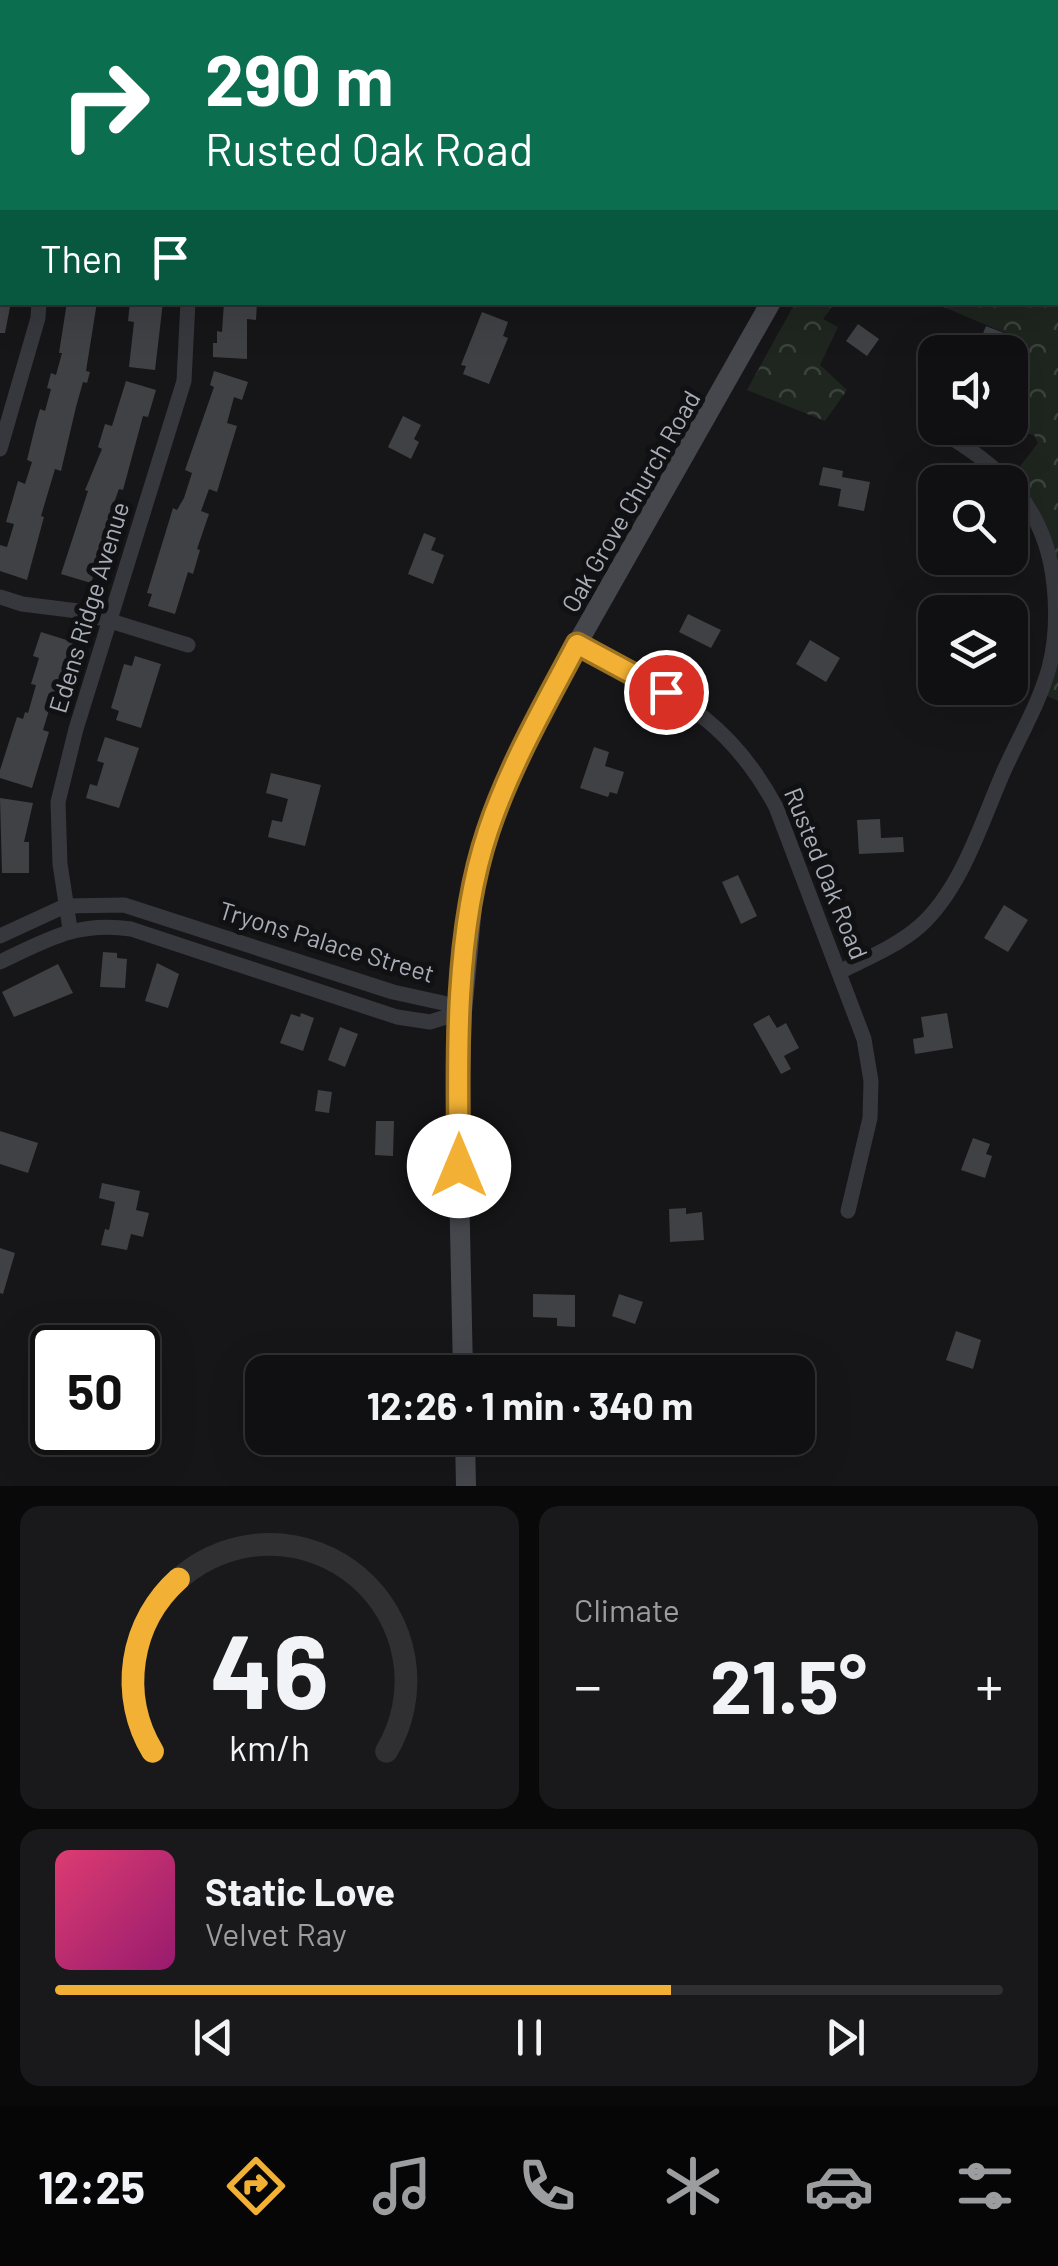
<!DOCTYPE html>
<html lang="en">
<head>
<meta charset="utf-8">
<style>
  :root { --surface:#101012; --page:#19191b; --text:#f1f3f6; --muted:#9c9d9f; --line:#303032; --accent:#f2b134 }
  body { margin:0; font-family:Barlow,sans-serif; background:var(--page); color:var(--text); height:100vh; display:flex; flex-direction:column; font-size:38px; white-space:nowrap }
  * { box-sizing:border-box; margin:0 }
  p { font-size:32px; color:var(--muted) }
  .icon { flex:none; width:55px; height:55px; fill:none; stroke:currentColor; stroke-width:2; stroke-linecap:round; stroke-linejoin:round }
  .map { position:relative; height:1486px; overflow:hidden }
  .details { display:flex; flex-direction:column; gap:20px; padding:20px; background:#09090a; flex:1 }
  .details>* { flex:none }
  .guide { position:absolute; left:0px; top:0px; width:1060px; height:305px; box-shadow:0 10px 40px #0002,0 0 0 2px var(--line); background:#0b6e4f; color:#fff; overflow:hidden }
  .buttons { position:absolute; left:918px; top:335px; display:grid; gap:20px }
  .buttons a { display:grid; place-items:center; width:110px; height:110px; border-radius:20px; background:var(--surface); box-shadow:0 10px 40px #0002,0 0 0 2px var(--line); font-size:50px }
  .speed { position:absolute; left:30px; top:1325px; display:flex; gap:20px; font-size:50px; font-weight:700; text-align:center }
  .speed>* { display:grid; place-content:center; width:130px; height:130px; border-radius:50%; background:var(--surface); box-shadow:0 10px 40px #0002,0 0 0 2px var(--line); line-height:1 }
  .speed .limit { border:5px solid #111; border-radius:15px; background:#fff; color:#111 }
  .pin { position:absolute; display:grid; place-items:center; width:85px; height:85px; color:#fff; margin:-42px; border:5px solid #fff; border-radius:50%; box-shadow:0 2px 10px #0007 }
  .me { position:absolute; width:110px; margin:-55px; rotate:0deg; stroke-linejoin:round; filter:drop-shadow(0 0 8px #0008) }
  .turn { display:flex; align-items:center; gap:35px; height:210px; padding:0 40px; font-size:45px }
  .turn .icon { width:130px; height:130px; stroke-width:2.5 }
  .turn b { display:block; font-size:70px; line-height:85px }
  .then { display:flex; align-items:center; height:95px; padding:0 40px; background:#0003; gap:20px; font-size:38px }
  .big { font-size:75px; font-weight:700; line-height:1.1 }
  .details .widget { flex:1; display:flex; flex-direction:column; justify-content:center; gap:15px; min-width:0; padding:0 35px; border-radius:20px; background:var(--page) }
  .details .dial { align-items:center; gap:0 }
  .dial svg { height:260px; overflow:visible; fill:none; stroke:var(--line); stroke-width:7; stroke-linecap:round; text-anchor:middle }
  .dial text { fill:var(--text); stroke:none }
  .song { display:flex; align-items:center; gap:30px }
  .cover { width:120px; height:120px; border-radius:15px; background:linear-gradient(135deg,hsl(340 70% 55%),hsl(320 70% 35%)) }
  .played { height:10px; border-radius:5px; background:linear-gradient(90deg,var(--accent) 65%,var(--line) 65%) }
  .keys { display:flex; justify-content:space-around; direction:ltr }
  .heat { display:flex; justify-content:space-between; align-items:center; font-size:55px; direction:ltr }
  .details .tiles { flex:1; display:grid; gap:20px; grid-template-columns:1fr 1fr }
  .widget:last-child { grid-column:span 2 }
  .trip { position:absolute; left:245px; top:1355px; width:570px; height:100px; border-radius:20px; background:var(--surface); box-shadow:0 10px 40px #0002,0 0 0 2px var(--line); font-weight:700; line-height:100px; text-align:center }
  .tabs { display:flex; height:160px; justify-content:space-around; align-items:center; background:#060607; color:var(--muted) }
  .tabs .icon { width:70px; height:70px }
  .tabs .current { color:var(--accent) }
  .tabs b { font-size:45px; color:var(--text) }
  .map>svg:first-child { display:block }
  .forest { fill:url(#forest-crowns) }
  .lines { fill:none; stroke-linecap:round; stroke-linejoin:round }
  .stream { stroke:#2c353c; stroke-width:4 }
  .building { fill:#404145 }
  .minor { stroke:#37383d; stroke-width:15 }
  .secondary { stroke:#45474d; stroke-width:20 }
  .route-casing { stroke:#9d7322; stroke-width:25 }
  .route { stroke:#f2b134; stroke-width:18 }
  .labels { text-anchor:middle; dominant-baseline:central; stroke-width:10; stroke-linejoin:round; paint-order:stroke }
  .street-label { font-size:25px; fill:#a8adb8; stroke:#111113 }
</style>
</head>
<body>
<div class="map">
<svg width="1058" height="1486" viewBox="0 0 1058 1486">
  <defs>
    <pattern id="forest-crowns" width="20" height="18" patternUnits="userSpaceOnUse" patternTransform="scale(2.5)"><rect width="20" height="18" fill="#1e261f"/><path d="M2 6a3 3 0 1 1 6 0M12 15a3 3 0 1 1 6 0" fill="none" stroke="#3c433d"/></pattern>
  </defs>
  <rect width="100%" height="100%" fill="#161618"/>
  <!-- forest -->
  <g class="forest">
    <path d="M 1058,79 L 1058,701 L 1039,692 L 1048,670 L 1053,567 L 1009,481 L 1038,443 L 1034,435 L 1017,431 L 1009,437 L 986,442 L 970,431 L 973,428 L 1010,428 L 1010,358 L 1015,359 L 1022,340 L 934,303 L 1058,302 Z"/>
    <path d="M 795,303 L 835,303 L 823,319 L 838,327 L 820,365 L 847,390 L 825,421 L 747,390 Z"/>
  </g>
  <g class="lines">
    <!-- stream -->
    <path class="stream" d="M 527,2 L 529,0"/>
  </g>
  <!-- building -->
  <g class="building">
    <path d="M 0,302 L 11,302 L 5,333 L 0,333 Z"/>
    <path d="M 67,302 L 97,302 L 86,371 L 90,372 L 87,383 L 83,382 L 76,407 L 61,471 L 55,469 L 41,516 L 44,517 L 27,580 L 0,571 L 0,545 L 7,547 L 14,524 L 6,522 L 18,481 L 25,484 L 32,462 L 27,460 L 36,423 L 40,409 L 45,411 L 51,389 L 47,388 L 51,373 L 56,375 L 62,353 L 59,353 Z"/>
    <path d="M 130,302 L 163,302 L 155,370 L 129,367 L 134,322 L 128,321 Z"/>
    <path d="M 224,302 L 257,302 L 256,320 L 247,319 L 247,359 L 213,357 L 213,343 L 217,343 L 217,331 L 222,332 Z"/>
    <path d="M 482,312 L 508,322 L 503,336 L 508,338 L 489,384 L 463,374 L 466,366 L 461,365 Z"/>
    <path d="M 858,324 L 879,339 L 867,356 L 846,341 Z"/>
    <path d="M 986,326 L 1022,340 L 1018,352 L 997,352 L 978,346 Z"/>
    <path d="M 214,371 L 248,382 L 242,400 L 234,397 L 227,423 L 237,426 L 217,492 L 209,489 L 201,511 L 209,514 L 197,549 L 200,550 L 193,574 L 188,572 L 175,614 L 148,606 L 152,594 L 147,593 L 173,508 L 177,510 L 184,498 L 192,473 L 185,470 L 214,387 L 210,385 Z"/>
    <path d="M 126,381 L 156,390 L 148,417 L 143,416 L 123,490 L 119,489 L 110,514 L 117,516 L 112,533 L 107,531 L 99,557 L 104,559 L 99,575 L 94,574 L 91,583 L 61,574 L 88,491 L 85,490 L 102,449 L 98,447 L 105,424 L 112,426 Z"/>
    <path d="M 403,416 L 421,425 L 414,439 L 419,442 L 411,459 L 388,447 Z"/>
    <path d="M 823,467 L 843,471 L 842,477 L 870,482 L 864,511 L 838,506 L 841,489 L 819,485 Z"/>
    <path d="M 424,533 L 436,538 L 431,550 L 444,555 L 433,584 L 408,574 Z"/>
    <path d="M 688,614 L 721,630 L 711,648 L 679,632 Z"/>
    <path d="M 41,632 L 76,643 L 56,708 L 50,707 L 43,730 L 49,732 L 32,788 L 0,778 L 0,770 L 17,717 L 23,719 L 25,712 L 28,713 L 36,685 L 31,684 L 39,658 L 33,656 Z"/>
    <path d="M 810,640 L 840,658 L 826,682 L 796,664 Z"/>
    <path d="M 135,656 L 161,664 L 141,728 L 116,720 L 119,711 L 111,708 L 124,664 L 132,666 Z"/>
    <path d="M 105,737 L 139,748 L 119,808 L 86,798 L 90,784 L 97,786 L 104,763 L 97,761 Z"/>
    <path d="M 594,747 L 609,752 L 605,766 L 624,772 L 617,794 L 610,792 L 608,797 L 580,788 Z"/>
    <path d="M 271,773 L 321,785 L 305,846 L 268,837 L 272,820 L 282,822 L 288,799 L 266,793 Z"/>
    <path d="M 0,798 L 33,803 L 24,842 L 29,842 L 29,873 L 2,873 Z"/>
    <path d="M 880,819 L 881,838 L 903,837 L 904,852 L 859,854 L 857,820 Z"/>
    <path d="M 738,875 L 757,916 L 741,924 L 722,882 Z"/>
    <path d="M 1004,905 L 1028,920 L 1008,952 L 984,938 Z"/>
    <path d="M 103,952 L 117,953 L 117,958 L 127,959 L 125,988 L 100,987 Z"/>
    <path d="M 157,963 L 179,974 L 168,1008 L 145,1001 Z"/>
    <path d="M 58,964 L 73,993 L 14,1017 L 2,992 Z"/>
    <path d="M 301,1013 L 314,1018 L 303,1051 L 280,1043 L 291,1014 L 300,1017 Z"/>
    <path d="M 947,1013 L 953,1048 L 915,1054 L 913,1039 L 924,1037 L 921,1017 Z"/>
    <path d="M 769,1015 L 777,1028 L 786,1023 L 799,1048 L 784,1056 L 791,1069 L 781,1074 L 753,1024 Z"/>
    <path d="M 340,1027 L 358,1034 L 345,1067 L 328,1060 Z"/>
    <path d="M 318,1090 L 332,1092 L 329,1113 L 315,1111 Z"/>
    <path d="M 376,1121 L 394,1121 L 393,1156 L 375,1155 Z"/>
    <path d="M 0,1131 L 38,1143 L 28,1173 L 0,1164 Z"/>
    <path d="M 973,1138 L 990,1144 L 986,1154 L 992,1156 L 985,1178 L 961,1170 Z"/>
    <path d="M 102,1183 L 140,1191 L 136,1210 L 149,1213 L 143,1237 L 131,1234 L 127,1250 L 101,1245 L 105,1229 L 109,1230 L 115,1202 L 99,1198 Z"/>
    <path d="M 686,1208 L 686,1214 L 702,1212 L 704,1240 L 670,1242 L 669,1209 Z"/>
    <path d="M 0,1248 L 15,1253 L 3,1294 L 0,1293 Z"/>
    <path d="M 533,1294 L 575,1295 L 575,1327 L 557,1326 L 557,1318 L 533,1317 Z"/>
    <path d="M 619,1294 L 643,1302 L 635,1324 L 612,1316 Z"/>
    <path d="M 956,1331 L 981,1340 L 973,1369 L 946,1360 Z"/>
  </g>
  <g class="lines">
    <!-- minor -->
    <g class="minor">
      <path d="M 43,2 L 44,0"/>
      <path d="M 0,68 L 2,66"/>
      <path d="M 0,259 L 2,259"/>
      <path d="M 0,449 L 38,318 L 39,302"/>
      <path d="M 0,597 L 22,604 L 78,611 L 188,645"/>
      <path d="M 577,644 C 667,693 725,712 776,807 L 864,1039 L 871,1081 L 870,1118 L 848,1211"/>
      <path d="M 70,929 L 60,864 L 58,802 L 76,729 L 184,381 L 188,302"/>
      <path d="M 0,936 L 65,906 L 124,905 L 393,992 L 443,1003 L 462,1012"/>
      <path d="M 0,962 C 47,940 77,921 131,929 L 397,1017 L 430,1022 L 462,1012"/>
      <path d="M 841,971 C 868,958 897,946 920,926 C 962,888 981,823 1003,773 C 1018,739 1039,704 1049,668 C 1056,641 1057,613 1054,585 C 1046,506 1002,467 937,429"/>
    </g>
    <!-- secondary -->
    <g class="secondary">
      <path d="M 944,2 L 945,0"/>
      <path d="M 463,1372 L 458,1134 L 462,1012 L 474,885 L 486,835 L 509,774 L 577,644 L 771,302"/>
      <path d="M 465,1438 L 466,1486"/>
    </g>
  </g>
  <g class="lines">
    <!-- route casing -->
    <g class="route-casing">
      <path id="route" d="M 459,1166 C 457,1060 454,932 488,831 C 510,765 545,705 577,644 L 666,692"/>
    </g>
    <!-- route -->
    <use href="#route" class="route"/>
  </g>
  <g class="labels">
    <!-- street labels -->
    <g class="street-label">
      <text transform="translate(630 501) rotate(-60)">Oak Grove Church Road</text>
      <text transform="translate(88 607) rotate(-73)">Edens Ridge Avenue</text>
      <text transform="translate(827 873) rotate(68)">Rusted Oak Road</text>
      <text transform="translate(327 941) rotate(17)">Tryons Palace Street</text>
    </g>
  </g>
</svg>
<div class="buttons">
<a><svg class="icon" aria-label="sound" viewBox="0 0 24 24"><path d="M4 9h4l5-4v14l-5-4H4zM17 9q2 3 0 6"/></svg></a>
<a><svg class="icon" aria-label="search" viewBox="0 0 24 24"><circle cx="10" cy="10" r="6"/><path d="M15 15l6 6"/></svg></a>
<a><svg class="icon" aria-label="layers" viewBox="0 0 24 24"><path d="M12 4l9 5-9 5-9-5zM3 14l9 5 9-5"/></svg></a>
</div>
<div class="speed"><div class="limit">50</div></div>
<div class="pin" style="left:666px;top:692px;background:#d93025"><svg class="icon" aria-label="arrive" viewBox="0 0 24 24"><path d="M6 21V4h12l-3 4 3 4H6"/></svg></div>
<svg class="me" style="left:459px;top:1166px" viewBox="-20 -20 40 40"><circle r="19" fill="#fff"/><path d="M0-13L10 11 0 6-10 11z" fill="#f2b134"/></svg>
<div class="trip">12:26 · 1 min · 340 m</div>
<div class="guide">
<div class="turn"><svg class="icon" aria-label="right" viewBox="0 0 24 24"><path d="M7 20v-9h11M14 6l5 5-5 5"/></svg><div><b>290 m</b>Rusted Oak Road</div></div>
<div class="then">Then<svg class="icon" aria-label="arrive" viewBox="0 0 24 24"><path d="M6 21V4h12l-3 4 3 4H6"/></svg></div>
</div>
</div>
<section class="details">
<div class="tiles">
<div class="widget dial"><svg viewBox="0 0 100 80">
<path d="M14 69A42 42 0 1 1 86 69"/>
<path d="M14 69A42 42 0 0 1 22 16" stroke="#f2b134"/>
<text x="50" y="56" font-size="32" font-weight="700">46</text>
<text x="50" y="72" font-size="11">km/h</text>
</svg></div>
<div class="widget"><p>Climate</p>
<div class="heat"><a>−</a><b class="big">21.5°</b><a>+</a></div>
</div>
<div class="widget">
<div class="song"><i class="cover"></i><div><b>Static Love</b><p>Velvet Ray</p></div></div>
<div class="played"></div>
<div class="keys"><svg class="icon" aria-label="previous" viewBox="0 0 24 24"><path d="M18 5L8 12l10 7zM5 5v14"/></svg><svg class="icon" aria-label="pause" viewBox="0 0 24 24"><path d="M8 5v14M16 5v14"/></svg><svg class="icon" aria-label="next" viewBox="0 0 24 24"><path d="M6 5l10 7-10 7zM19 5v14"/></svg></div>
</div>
</div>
</section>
<nav class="tabs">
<b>12:25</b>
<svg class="icon current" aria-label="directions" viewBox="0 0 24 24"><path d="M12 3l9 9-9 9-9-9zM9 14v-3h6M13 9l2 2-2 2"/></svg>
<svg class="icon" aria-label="music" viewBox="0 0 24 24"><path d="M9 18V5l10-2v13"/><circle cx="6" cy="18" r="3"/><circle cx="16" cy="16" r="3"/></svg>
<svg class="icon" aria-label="phone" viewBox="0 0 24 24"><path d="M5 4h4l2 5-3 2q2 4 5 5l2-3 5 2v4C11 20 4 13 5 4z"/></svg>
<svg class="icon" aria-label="climate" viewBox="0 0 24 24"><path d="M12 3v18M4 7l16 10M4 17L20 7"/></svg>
<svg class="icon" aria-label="car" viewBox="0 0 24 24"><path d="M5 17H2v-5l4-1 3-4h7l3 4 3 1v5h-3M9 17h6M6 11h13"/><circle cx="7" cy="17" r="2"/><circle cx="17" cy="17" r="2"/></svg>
<svg class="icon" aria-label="filters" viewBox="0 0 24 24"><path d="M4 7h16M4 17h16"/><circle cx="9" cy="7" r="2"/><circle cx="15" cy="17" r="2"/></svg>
</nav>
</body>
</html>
